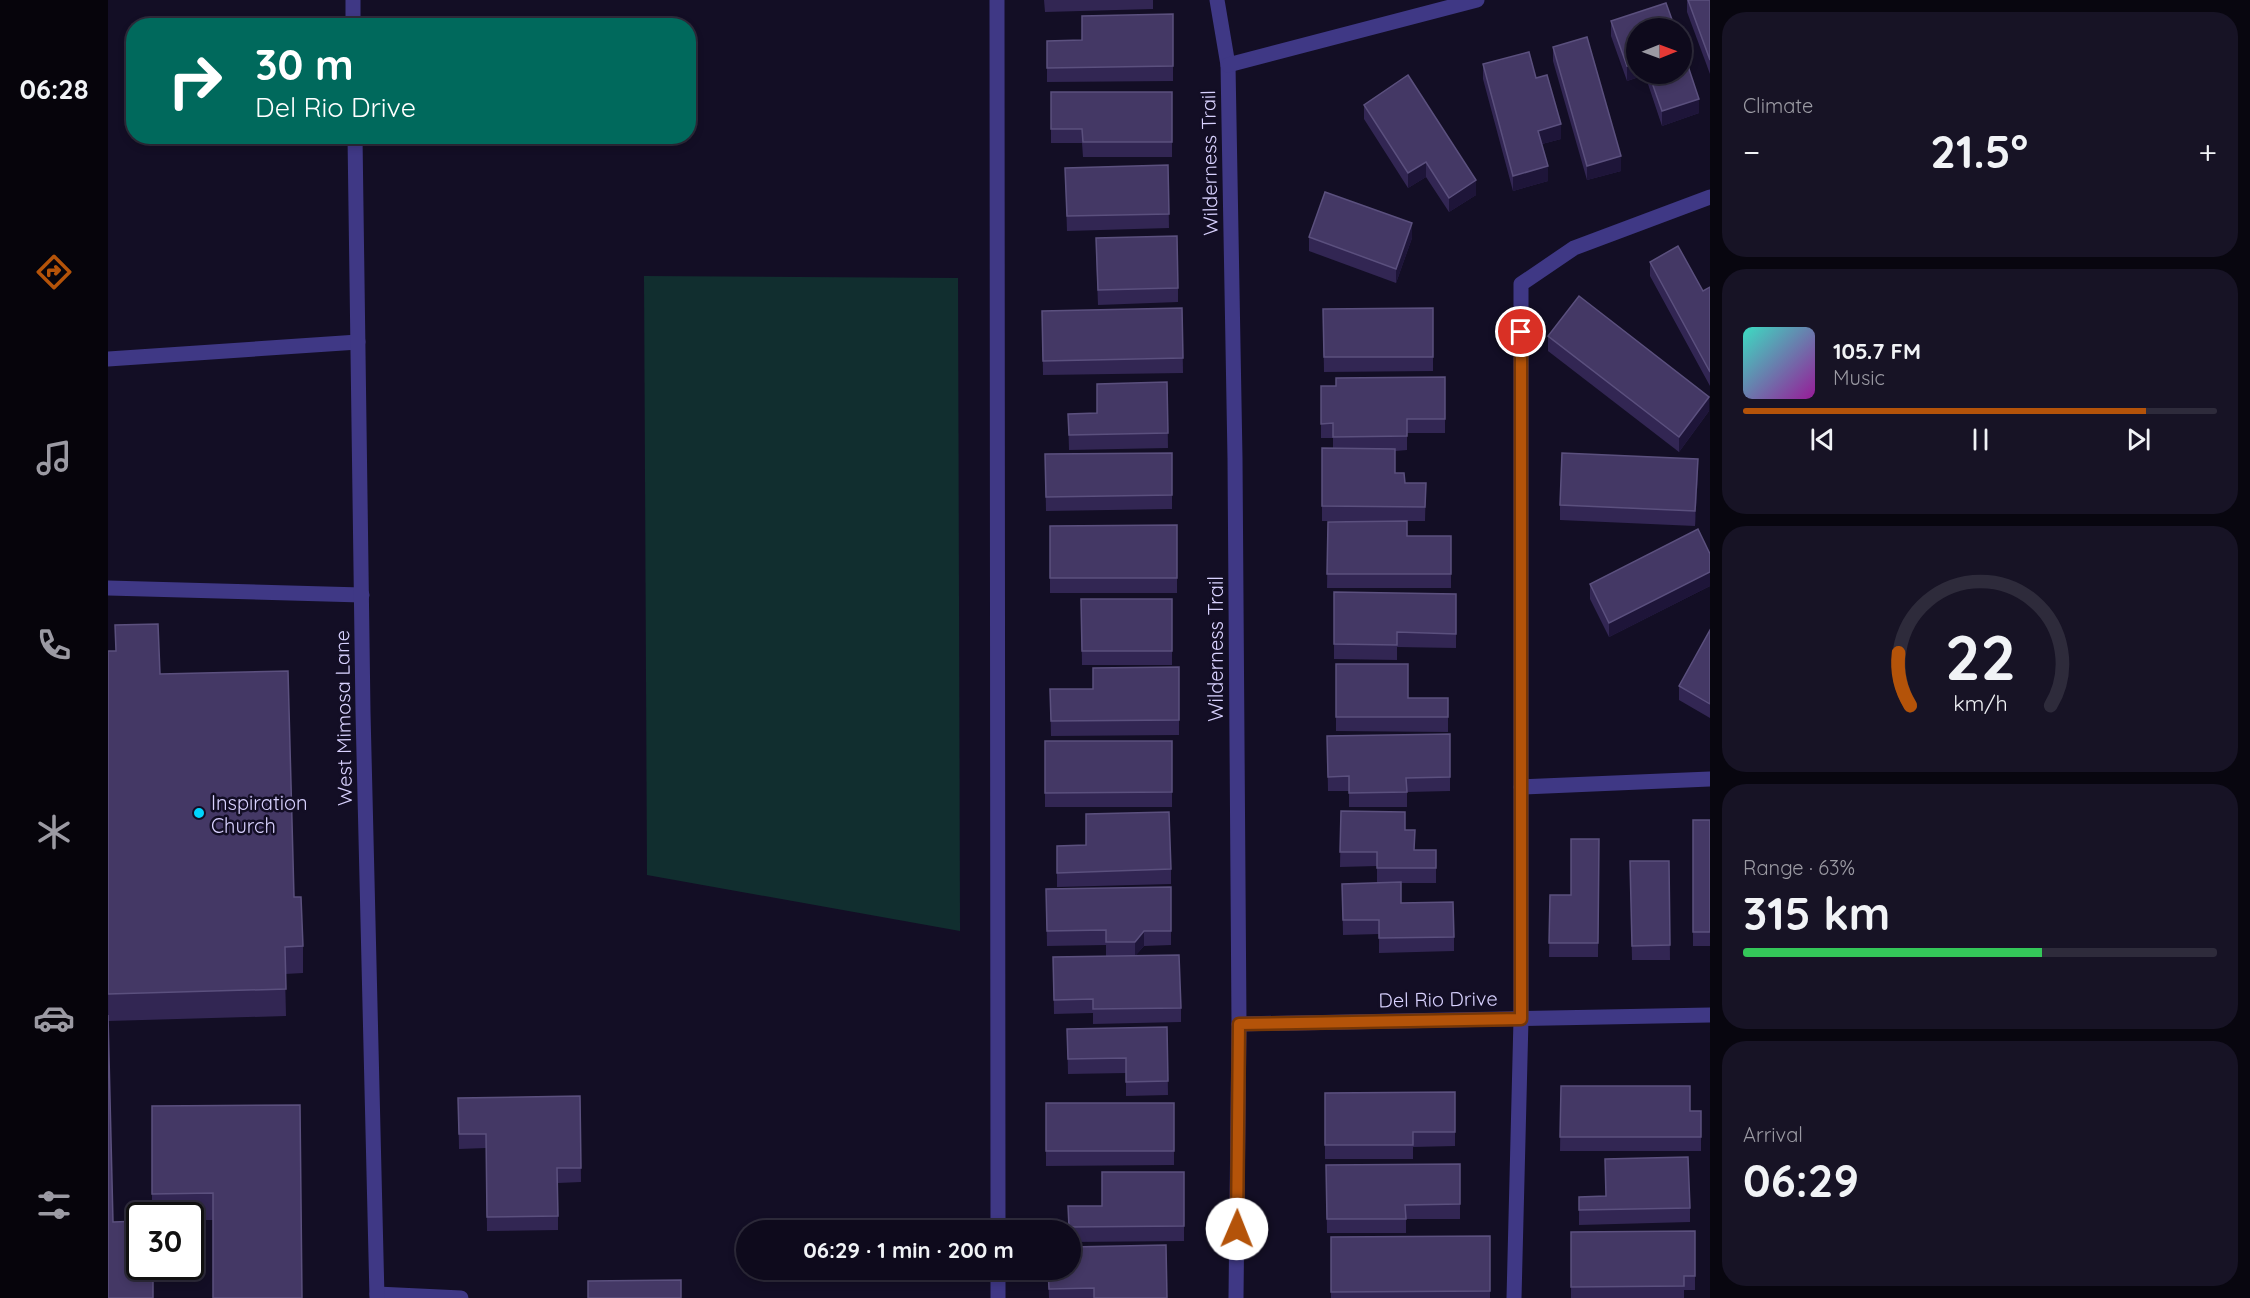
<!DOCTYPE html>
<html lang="en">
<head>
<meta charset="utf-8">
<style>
  :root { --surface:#0e0a1c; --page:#171325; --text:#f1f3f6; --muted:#9b9aa3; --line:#2e2b3b; --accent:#b45309 }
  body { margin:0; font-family:Quicksand,sans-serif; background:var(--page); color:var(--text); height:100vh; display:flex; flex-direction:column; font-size:22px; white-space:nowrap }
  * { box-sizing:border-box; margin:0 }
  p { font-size:20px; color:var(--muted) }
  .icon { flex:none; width:33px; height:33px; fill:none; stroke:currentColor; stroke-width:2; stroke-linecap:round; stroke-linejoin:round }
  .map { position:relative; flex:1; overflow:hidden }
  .drawer { display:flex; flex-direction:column; gap:12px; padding:12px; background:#08060f; width:540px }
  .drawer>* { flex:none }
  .banner { position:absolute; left:18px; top:18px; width:570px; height:126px; border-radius:24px; box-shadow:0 3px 9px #0003,0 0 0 2px var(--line); background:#00695c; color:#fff; overflow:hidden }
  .needle { width:39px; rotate:89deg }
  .buttons { position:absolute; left:1518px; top:18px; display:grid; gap:12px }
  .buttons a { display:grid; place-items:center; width:66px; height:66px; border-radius:50%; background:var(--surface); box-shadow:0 3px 9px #0003,0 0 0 2px var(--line); font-size:30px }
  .speed { position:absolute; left:18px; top:1202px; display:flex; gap:12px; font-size:30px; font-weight:700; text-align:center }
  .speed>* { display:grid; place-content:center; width:78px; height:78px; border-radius:50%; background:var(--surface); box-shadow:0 3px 9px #0003,0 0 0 2px var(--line); line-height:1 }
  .speed .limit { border:3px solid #111; border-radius:9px; background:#fff; color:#111 }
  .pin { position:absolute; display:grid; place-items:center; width:51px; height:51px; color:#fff; margin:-26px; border:3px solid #fff; border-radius:50%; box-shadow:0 2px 6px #0007 }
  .me { position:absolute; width:66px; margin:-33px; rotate:1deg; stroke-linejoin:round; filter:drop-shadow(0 0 4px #0008) }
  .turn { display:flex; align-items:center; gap:21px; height:126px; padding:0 30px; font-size:27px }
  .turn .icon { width:78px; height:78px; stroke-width:2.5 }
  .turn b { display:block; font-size:42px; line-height:51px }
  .big { font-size:45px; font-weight:700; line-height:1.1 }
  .drawer .card { flex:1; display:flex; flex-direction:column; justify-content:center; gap:9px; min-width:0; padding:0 21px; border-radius:24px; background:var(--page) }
  .drawer .dial { align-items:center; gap:0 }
  .dial svg { height:156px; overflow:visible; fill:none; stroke:var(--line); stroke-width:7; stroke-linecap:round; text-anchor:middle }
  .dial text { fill:var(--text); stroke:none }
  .song { display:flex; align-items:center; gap:18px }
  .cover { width:72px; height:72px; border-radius:9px; background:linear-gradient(135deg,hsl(170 70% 55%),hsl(300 70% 35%)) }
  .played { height:6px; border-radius:3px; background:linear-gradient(90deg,var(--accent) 85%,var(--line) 85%) }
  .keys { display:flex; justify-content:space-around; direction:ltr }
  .heat { display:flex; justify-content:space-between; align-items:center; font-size:33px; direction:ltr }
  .charge { height:9px; border-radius:4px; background:linear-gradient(90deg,#34c759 63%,var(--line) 0) }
  .trip { position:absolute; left:628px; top:1220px; width:345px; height:60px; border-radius:30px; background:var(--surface); box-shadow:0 3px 9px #0003,0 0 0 2px var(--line); font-weight:700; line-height:60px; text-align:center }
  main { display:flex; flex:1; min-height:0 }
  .dock { display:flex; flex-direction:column; width:108px; justify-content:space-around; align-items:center; background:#06040b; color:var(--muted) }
  .dock .icon { width:42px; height:42px }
  .dock .active { color:var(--accent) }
  .dock b { font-size:27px; color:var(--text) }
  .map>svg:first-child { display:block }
  .green { fill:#112e2f }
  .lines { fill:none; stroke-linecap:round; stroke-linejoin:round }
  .lane { stroke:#3f3885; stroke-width:15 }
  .street { stroke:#3f3885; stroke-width:15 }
  .wall { fill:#322653 }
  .shaded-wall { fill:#1e1539 }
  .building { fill:#443865; stroke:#5b507e; stroke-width:1.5 }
  .route-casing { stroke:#753606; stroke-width:15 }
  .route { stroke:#b45309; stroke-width:10 }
  .poi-dot { fill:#00d5fd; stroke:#130e25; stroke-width:2 }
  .labels { text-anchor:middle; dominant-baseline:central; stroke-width:5; stroke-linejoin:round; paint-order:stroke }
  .street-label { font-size:20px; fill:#d9d2ff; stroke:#130e25 }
  .poi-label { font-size:20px; fill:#d9d2ff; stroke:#130e25; text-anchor:start }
</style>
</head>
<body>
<main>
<nav class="dock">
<b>06:28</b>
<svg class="icon active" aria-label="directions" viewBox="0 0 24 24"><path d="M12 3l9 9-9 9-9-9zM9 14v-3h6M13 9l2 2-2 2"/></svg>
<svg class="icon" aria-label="music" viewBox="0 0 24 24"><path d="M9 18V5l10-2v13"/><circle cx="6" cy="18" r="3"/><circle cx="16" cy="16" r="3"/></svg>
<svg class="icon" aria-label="phone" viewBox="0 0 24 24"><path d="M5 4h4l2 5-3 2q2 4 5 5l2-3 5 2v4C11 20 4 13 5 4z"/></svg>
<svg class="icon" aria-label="climate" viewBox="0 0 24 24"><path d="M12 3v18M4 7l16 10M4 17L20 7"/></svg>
<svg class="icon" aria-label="car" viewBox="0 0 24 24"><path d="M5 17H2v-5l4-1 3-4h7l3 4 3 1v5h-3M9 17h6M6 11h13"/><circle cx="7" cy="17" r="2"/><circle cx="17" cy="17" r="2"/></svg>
<svg class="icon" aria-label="filters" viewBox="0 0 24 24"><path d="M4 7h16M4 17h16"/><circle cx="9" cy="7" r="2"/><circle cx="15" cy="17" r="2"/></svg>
</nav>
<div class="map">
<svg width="1602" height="1298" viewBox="0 0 1602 1298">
  <rect width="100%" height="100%" fill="#130e25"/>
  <!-- green -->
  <path class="green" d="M 536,276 L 850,278 L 852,931 L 539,875 Z"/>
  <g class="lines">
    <!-- lane -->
    <g class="lane">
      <path d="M 889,0 L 890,1230"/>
      <path d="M 0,359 L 250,342"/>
      <path d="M 0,588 L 254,595"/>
      <path d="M 1413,787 L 1602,779"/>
      <path d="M 890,1269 L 890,1298"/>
      <path d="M 269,1294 L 353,1298"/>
      <path d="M 1406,1298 L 1413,1019 L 1413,284 L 1466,248 L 1602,197"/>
    </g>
    <!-- street -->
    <g class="street">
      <path d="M 245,0 L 245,26"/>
      <path d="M 1109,0 L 1120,65 L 1127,458 L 1131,1024 L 1128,1298"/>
      <path d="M 1120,65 L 1369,0"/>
      <path d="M 247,136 L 255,712 L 269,1298"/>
      <path d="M 1131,1024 L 1602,1015"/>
    </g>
  </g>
  <!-- wall -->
  <g class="wall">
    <path d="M 936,0 L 1045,0 L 1045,9 L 937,12 Z"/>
    <path d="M 1579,0 L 1602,0 L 1602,74 L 1579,12 Z"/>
    <path d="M 1065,14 L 1065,81 L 939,82 L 939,41 L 974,40 Z"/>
    <path d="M 1503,21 L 1528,28 L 1528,74 L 1574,74 L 1591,113 L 1554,126 L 1537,75 L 1519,81 L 1503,36 Z"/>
    <path d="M 1445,47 L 1513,171 L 1479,180 L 1445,61 Z"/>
    <path d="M 1375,64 L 1428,78 L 1453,139 L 1434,144 L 1440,181 L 1405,191 L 1375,79 Z"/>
    <path d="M 943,92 L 1064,92 L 1064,157 L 975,157 L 974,143 L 943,143 Z"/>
    <path d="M 1256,105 L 1368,195 L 1341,212 L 1318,177 L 1300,188 L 1256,119 Z"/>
    <path d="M 1060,165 L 1061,228 L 959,231 L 957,168 Z"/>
    <path d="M 1201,237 L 1304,238 L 1288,283 L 1201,251 Z"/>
    <path d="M 988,252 L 1070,288 L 1070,302 L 990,305 Z"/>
    <path d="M 1542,262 L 1595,291 L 1602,287 L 1602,386 L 1542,276 Z"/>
    <path d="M 1074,308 L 1075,373 L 935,375 L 934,311 Z"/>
    <path d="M 1325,308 L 1325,371 L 1216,372 L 1215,309 Z"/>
    <path d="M 1440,336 L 1601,411 L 1571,452 L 1440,351 Z"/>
    <path d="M 1337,377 L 1337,433 L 1299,433 L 1299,450 L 1287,451 L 1287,473 L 1297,483 L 1318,483 L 1317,521 L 1214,521 L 1214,448 L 1225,449 L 1225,438 L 1213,438 L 1213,386 L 1228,386 Z"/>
    <path d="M 1059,382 L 1060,448 L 961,450 L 960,414 L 989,413 Z"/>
    <path d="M 1064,453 L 1064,509 L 938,511 L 937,454 Z"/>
    <path d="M 1590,473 L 1587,526 L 1452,520 L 1452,505 Z"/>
    <path d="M 1220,522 L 1299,536 L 1343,536 L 1343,588 L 1219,588 Z"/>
    <path d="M 1069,525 L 1069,593 L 942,593 L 942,526 Z"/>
    <path d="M 1602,554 L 1602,586 L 1501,637 L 1482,599 L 1482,584 Z"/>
    <path d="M 1226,592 L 1348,594 L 1348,648 L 1289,647 L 1289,660 L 1226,659 Z"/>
    <path d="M 973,599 L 1064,599 L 1064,665 L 974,665 Z"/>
    <path d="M 1602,630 L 1602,718 L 1571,700 L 1571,686 Z"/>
    <path d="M 0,651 L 52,674 L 186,897 L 195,946 L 195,973 L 177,974 L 178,1016 L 0,1021 L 5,1222 L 0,1298 Z"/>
    <path d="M 1228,664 L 1300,698 L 1340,698 L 1340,732 L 1228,731 Z"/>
    <path d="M 1071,667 L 1071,735 L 943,736 L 942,689 L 985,689 Z"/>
    <path d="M 1342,734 L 1342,791 L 1299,792 L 1299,807 L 1241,807 L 1241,791 L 1220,791 L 1219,736 Z"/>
    <rect x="937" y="741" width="127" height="66"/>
    <path d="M 1233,811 L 1297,830 L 1306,850 L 1328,850 L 1328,883 L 1293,883 L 1293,903 L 1346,937 L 1346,951 L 1271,953 L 1271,934 L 1235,935 L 1234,884 L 1269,883 L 1269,866 L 1232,867 Z"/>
    <rect x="1585" y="820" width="17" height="126"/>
    <path d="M 1491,839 L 1490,957 L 1441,957 L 1442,895 L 1463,895 Z"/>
    <path d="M 949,846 L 1063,869 L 1063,884 L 949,887 Z"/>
    <path d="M 1522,861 L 1561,861 L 1562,960 L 1524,960 Z"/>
    <path d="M 1063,887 L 1063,945 L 1036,946 L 1027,956 L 1073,1008 L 1073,1022 L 985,1024 L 985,1013 L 946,1014 L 945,957 L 998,956 L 998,945 L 939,946 L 938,889 Z"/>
    <path d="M 1059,1027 L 1060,1095 L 1018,1096 L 1018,1073 L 960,1074 L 959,1029 Z"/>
    <path d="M 1453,1086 L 1582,1111 L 1593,1111 L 1593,1151 L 1452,1151 Z"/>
    <path d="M 1347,1092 L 1347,1146 L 1305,1147 L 1305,1159 L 1217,1159 L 1217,1093 Z"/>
    <path d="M 472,1096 L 473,1182 L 450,1183 L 450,1230 L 379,1231 L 378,1148 L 351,1149 L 350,1098 Z"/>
    <path d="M 938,1103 L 1066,1103 L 1066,1165 L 938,1166 Z"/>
    <path d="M 44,1106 L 194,1298 L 105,1220 L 82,1220 L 82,1215 L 44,1215 Z"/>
    <path d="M 1352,1164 L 1352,1219 L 1298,1219 L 1298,1233 L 1219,1233 L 1218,1165 Z"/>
    <path d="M 1076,1172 L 1076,1241 L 963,1242 L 963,1230 L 961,1230 L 960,1206 L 994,1206 Z"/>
    <path d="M 1471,1197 L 1582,1208 L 1582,1222 L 1471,1225 Z"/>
    <path d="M 1587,1231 L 1587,1290 L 1576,1290 L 1576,1298 L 1463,1298 L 1463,1232 Z"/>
    <path d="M 1382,1236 L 1382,1298 L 1223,1298 L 1223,1237 Z"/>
    <path d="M 940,1269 L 1059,1298 L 941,1298 Z"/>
  </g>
  <!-- shaded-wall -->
  <g class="shaded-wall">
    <path d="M 1528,63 L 1528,74 L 1537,74 L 1537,75 L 1519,81 L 1519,66 Z"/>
    <path d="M 1591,99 L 1591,113 L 1554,126 L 1554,111 Z"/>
    <path d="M 1453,124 L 1453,139 L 1430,145 L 1430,131 Z"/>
    <path d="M 1513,156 L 1513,171 L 1479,180 L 1479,166 Z"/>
    <path d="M 1318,162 L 1318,177 L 1300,188 L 1300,173 Z"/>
    <path d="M 1440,166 L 1440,181 L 1405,191 L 1405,176 Z"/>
    <path d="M 1368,180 L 1368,195 L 1341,212 L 1341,198 Z"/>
    <path d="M 1304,223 L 1304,238 L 1288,283 L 1288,269 Z"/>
    <path d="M 1601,397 L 1601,411 L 1571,452 L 1571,437 Z"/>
    <path d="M 1590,459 L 1590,473 L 1587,526 L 1587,511 Z"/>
    <path d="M 1602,572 L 1602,586 L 1501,637 L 1501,623 Z"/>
    <path d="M 1036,931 L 1036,946 L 1027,956 L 1027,942 Z"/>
  </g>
  <!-- building -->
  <g class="building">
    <path d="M 1580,0 L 1602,0 L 1602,60 Z"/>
    <path d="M 1558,3 L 1567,28 L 1528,28 L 1528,63 L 1519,66 L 1503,21 Z"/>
    <path d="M 1065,14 L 1065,66 L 939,68 L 939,41 L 974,40 L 974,16 Z"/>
    <path d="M 1479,37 L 1513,156 L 1479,166 L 1445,47 Z"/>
    <path d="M 1574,48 L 1591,99 L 1554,111 L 1541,74 L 1574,74 Z"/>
    <path d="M 1421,52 L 1428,78 L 1439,75 L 1453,124 L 1430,131 L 1440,166 L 1405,176 L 1375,64 Z"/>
    <path d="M 1300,75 L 1368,180 L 1341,198 L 1318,162 L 1300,173 L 1256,105 Z"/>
    <path d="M 943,92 L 1064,92 L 1064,142 L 975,142 L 974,129 L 943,129 Z"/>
    <path d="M 1060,165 L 1061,214 L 959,216 L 957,168 Z"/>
    <path d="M 1217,192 L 1304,223 L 1288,269 L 1201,237 Z"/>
    <path d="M 1069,236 L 1070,288 L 990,290 L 988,238 Z"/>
    <path d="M 1570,246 L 1595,291 L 1602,287 L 1602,372 L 1542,262 Z"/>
    <path d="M 1471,296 L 1601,397 L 1571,437 L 1440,336 Z"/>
    <path d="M 1074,308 L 1075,358 L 935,361 L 934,311 Z"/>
    <path d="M 1325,308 L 1325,357 L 1216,357 L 1215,309 Z"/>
    <path d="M 1337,377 L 1337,419 L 1299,419 L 1299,436 L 1225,437 L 1225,423 L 1213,424 L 1213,386 L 1228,386 L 1228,378 Z"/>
    <path d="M 1059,382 L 1060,433 L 961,435 L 960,414 L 989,413 L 989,384 Z"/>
    <path d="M 1214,448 L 1287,449 L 1287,473 L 1296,473 L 1297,483 L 1318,483 L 1317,507 L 1214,506 Z"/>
    <path d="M 1064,453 L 1064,495 L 938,497 L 937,454 Z"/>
    <path d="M 1454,453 L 1590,459 L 1587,511 L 1452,505 Z"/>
    <path d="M 1299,521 L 1299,536 L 1343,536 L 1343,574 L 1219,574 L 1220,522 Z"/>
    <path d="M 1069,525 L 1069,578 L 942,578 L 942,526 Z"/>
    <path d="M 1590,529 L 1602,554 L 1602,572 L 1501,623 L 1482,584 Z"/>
    <path d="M 1226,592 L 1348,594 L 1348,634 L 1289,632 L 1289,645 L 1226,644 Z"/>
    <path d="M 973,599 L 1064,599 L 1064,651 L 974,651 Z"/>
    <path d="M 50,624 L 52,674 L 180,671 L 186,897 L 193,897 L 195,946 L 177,947 L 178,989 L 0,994 L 0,651 L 8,651 L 7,625 Z"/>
    <path d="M 1602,630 L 1602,704 L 1571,686 Z"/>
    <path d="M 1228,664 L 1300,664 L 1300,698 L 1340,698 L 1340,717 L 1228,717 Z"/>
    <path d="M 1071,667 L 1071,720 L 943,721 L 942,689 L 985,689 L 985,668 Z"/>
    <path d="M 1342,734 L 1342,777 L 1298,778 L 1299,792 L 1241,793 L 1241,776 L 1220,777 L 1219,736 Z"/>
    <path d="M 937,741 L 1064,741 L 1064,792 L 937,793 Z"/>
    <path d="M 1233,811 L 1297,812 L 1297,830 L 1307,830 L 1306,850 L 1328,850 L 1328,868 L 1269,868 L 1269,852 L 1232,852 Z"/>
    <path d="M 1061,812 L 1063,869 L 949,873 L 949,846 L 978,845 L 978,814 Z"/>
    <rect x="1585" y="820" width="17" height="112"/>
    <path d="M 1463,839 L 1491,839 L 1490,943 L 1441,943 L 1442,895 L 1463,895 Z"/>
    <path d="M 1522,861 L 1561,861 L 1562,945 L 1524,946 Z"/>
    <path d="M 1293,882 L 1293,903 L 1345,902 L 1346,937 L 1271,938 L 1271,920 L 1235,920 L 1234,884 Z"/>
    <path d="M 1063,887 L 1063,931 L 1036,931 L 1027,942 L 998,942 L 998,930 L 939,931 L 938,889 Z"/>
    <path d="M 1071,955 L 1073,1008 L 985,1009 L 985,999 L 946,1000 L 945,957 Z"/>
    <path d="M 0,1015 L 5,1222 L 32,1221 L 32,1266 L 45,1266 L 45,1298 L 0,1298 Z"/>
    <path d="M 1059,1027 L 1060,1081 L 1018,1082 L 1018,1058 L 960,1059 L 959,1029 Z"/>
    <path d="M 1453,1086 L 1582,1086 L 1582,1111 L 1593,1111 L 1593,1137 L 1452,1137 Z"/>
    <path d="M 1347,1092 L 1347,1132 L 1305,1132 L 1305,1145 L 1217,1145 L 1217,1093 Z"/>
    <path d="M 472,1096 L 473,1168 L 449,1168 L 450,1216 L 379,1217 L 378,1134 L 351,1134 L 350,1098 Z"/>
    <rect x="938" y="1103" width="128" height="48"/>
    <path d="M 192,1105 L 194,1298 L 105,1298 L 105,1193 L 44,1194 L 44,1106 Z"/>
    <path d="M 1580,1157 L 1582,1208 L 1471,1210 L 1471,1197 L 1498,1196 L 1497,1159 Z"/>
    <path d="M 1352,1164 L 1352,1204 L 1297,1205 L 1298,1219 L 1219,1219 L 1218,1165 Z"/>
    <path d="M 994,1172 L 1076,1172 L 1076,1226 L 961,1227 L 960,1206 L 994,1206 Z"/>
    <path d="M 1587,1231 L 1587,1276 L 1576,1276 L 1576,1286 L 1463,1287 L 1463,1232 Z"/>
    <path d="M 1382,1236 L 1382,1291 L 1223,1292 L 1223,1237 Z"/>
    <path d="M 1058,1245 L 1059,1298 L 986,1298 L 986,1288 L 941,1289 L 940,1269 L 963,1269 L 963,1247 Z"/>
    <path d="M 573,1280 L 573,1298 L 480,1298 L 480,1281 Z"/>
  </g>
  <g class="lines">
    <!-- route casing -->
    <g class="route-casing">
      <path id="route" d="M 1129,1229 L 1131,1024 L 1413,1019 L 1413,332"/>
    </g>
    <!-- route -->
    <use href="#route" class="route"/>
  </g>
  <!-- markers -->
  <circle class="poi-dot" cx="91" cy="813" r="6"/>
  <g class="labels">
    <!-- street labels -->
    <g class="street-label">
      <text transform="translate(1101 163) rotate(-91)">Wilderness Trail</text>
      <text transform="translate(1107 649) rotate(-90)">Wilderness Trail</text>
      <text transform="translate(235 718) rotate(-91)">West Mimosa Lane</text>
      <text transform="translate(1330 999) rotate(-1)">Del Rio Drive</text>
    </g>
    <!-- poi labels -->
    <g class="poi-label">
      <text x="103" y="802">Inspiration<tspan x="103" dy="23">Church</tspan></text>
    </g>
  </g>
</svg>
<div class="buttons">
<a><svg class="needle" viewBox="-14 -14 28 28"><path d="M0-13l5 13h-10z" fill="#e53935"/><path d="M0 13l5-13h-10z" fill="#9b9aa3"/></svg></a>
</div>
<div class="speed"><div class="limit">30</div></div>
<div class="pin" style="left:1413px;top:332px;background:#d93025"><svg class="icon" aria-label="arrive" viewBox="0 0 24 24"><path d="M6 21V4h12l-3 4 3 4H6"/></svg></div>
<svg class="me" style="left:1129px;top:1229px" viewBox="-20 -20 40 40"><circle r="19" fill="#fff"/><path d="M0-13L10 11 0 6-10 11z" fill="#b45309"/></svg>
<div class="trip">06:29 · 1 min · 200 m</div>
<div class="banner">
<div class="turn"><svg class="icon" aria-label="right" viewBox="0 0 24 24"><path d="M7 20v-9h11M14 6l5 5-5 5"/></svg><div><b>30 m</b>Del Rio Drive</div></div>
</div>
</div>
<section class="drawer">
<div class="card"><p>Climate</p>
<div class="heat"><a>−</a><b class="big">21.5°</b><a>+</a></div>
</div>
<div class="card">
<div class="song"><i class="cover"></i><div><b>105.7 FM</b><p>Music</p></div></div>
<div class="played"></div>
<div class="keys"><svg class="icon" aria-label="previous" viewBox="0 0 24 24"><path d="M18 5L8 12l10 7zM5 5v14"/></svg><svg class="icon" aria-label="pause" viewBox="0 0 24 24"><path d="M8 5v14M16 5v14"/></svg><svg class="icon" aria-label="next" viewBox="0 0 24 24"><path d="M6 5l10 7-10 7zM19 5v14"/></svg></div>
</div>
<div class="card dial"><svg viewBox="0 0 100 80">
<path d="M14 69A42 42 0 1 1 86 69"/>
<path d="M14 69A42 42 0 0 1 8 42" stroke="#b45309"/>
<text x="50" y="56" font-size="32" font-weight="700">22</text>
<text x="50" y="72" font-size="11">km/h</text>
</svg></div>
<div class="card"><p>Range · 63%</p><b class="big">315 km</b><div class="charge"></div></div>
<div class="card"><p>Arrival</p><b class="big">06:29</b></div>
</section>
</main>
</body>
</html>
